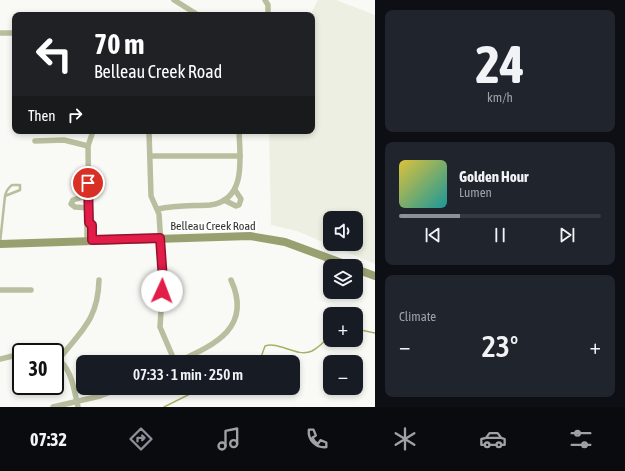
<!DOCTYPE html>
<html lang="en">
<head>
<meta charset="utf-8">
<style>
  :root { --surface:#171b24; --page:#20242c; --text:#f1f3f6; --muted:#9ea1a6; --line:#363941; --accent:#8c9099 }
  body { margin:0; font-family:"Asap Condensed",sans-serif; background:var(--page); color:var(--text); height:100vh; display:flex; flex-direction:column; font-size:15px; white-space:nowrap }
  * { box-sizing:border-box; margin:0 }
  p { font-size:13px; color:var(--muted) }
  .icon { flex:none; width:22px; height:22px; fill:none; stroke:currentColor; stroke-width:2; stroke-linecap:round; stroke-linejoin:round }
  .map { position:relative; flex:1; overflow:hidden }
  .sheet { display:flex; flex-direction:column; gap:10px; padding:10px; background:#0d0f14; width:250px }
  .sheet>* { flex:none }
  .top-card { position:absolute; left:12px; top:12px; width:303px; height:122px; border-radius:8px; box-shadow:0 2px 6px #0003; background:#202124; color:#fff; overflow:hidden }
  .tools { position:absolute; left:323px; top:211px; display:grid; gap:8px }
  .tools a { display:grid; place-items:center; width:40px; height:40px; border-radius:8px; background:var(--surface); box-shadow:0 2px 6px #0003; font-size:20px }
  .speed { position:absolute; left:12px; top:343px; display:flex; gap:8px; font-size:20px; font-weight:700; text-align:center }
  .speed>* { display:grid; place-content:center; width:52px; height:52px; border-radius:50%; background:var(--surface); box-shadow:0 2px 6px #0003; line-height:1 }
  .speed .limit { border:2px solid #111; border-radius:6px; background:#fff; color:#111 }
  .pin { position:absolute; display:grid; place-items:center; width:34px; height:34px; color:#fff; margin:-17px; border:2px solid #fff; border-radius:50%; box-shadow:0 1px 4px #0007 }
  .me { position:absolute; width:44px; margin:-22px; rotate:2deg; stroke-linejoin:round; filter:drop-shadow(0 0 3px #0008) }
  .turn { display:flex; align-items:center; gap:14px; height:84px; padding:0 16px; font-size:18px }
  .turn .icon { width:52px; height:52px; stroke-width:2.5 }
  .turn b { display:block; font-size:28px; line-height:34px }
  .then { display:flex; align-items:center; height:38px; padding:0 16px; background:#0003; gap:8px; font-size:15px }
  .big { font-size:30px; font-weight:600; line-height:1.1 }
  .sheet .widget { flex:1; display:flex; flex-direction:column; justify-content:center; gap:6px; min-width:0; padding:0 14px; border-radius:8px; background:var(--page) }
  .sheet .dial { align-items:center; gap:0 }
  .dial b { font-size:52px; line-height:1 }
  .song { display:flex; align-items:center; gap:12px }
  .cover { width:48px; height:48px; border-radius:6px; background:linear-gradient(135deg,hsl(50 70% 55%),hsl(180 70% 35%)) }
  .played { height:4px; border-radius:2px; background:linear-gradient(90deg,var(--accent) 30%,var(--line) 30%) }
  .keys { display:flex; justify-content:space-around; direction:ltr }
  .heat { display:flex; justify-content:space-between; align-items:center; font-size:22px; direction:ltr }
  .trip { position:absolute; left:76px; top:355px; width:224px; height:40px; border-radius:8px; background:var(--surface); box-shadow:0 2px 6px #0003; font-weight:600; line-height:40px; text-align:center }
  .dock { display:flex; height:64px; justify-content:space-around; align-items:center; background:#090b0e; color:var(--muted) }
  .dock .icon { width:28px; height:28px }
  .dock .current { color:var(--accent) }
  .dock b { font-size:18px; color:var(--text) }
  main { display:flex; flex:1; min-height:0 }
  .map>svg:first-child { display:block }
  .built { fill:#edefe2; fill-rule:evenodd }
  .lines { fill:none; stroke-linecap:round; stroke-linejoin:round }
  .stream { stroke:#a7b166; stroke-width:1.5 }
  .service { stroke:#b9be9e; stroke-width:2.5 }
  .minor { stroke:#b9be9e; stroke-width:5.5 }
  .secondary { stroke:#99a070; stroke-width:8 }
  .route-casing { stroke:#92132f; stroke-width:10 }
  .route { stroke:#e11d48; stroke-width:7 }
  .labels { text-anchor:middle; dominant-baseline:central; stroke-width:4; stroke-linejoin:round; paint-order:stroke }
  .street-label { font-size:12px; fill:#31312f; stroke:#fff }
</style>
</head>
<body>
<main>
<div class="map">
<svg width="375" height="407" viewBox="0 0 375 407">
  <rect width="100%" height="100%" fill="#f9faf5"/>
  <!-- built -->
  <path class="built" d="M 318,0 L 336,0 L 375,15 L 375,264 L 297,231 L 271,225 L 269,131 L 312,131 L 312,15 L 310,15 ZM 330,218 L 356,218 L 356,244 L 330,244 Z"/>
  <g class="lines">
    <!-- stream -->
    <g class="stream">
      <path d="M 356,329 L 375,333"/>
      <path d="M 257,362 L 260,360 L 265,346 C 279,341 297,358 312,351 C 318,348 325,341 330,336"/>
      <path d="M 164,407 L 202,388"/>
    </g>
    <!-- service -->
    <path class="service" d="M 0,243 L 5,196 C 6,191 8,188 12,185 L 20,185 L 20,190 L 5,196"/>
    <!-- minor -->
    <g class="minor">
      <path d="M 174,0 L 198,15"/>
      <path d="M 265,0 L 268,5 L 268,15"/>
      <path d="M 0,33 L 15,33"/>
      <path d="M 149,131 L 151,196 L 159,214 L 162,260 L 163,279 L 160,327 L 175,362"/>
      <path d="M 35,141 L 64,140 L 88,146"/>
      <path d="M 150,156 L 240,156"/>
      <path d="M 89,195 L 73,200 L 71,204 L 75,207 L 89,208"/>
      <path d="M 224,200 L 236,206 L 239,205 L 241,199 L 235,190"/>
      <path d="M 158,209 C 175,205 192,206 210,205 C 247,200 240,158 239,131"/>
      <path d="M 89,223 L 91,225 L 92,240"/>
      <path d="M 87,240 L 87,226 L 89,223 L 88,146 L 93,131"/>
      <path d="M 0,290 L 31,290"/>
      <path d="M 30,352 L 39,352"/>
      <path d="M 55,357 C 72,367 74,390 78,407"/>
      <path d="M 0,359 L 21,354"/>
      <path d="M 59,359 C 82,330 98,319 99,280"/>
      <path d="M 177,362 C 214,345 253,328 231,280"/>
      <path d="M 53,407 L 100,396 L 121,388"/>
    </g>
    <!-- secondary -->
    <g class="secondary">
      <path d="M 0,244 L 250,236 L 285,242 L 350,266"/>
      <path d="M 356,269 L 375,276"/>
    </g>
  </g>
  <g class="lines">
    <!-- route casing -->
    <g class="route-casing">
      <path id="route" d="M 88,183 L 89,223 L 92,225 L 92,240 L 160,238 L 163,280 L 162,291"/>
    </g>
    <!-- route -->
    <use href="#route" class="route"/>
  </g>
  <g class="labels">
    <!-- street labels -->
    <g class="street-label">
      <text x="213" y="226">Belleau Creek Road</text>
    </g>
  </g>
</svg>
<div class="tools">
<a><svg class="icon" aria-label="sound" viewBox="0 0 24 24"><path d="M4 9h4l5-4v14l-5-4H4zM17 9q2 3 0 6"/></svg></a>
<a><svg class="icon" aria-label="layers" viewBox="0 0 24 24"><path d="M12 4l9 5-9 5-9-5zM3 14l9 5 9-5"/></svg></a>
<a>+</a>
<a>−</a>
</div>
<div class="speed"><div class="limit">30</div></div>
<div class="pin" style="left:88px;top:183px;background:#d93025"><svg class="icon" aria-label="arrive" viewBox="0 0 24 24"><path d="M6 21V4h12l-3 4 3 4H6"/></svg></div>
<svg class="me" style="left:162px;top:291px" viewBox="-20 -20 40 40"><circle r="19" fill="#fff"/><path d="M0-13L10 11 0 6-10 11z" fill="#e11d48"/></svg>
<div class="trip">07:33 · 1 min · 250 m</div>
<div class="top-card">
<div class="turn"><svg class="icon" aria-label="left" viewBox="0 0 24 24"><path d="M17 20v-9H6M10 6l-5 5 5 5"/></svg><div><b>70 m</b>Belleau Creek Road</div></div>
<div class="then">Then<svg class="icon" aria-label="right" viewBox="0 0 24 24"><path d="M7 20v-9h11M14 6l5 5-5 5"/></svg></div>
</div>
</div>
<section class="sheet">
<div class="widget dial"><b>24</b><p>km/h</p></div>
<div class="widget">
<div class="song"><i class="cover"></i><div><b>Golden Hour</b><p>Lumen</p></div></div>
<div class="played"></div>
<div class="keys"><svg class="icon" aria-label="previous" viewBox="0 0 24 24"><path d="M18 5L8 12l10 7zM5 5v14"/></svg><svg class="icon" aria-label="pause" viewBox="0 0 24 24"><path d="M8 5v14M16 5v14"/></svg><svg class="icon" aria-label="next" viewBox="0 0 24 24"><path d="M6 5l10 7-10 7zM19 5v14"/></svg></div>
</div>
<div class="widget"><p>Climate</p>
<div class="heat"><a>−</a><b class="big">23°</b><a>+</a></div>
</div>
</section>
</main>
<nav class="dock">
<b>07:32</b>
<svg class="icon current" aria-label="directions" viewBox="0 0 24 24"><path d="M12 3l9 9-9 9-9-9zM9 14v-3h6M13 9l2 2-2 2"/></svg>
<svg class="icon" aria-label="music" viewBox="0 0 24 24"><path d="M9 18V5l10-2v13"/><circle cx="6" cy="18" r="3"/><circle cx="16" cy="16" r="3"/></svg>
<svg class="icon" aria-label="phone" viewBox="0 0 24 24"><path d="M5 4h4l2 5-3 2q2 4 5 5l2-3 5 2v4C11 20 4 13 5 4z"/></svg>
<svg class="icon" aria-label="climate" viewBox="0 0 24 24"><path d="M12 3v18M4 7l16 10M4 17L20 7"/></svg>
<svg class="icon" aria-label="car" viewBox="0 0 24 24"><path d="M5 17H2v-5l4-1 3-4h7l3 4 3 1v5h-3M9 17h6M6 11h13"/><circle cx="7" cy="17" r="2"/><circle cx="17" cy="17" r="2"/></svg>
<svg class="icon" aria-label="filters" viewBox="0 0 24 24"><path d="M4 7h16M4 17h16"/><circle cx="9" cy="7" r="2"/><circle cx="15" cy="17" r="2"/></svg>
</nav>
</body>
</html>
